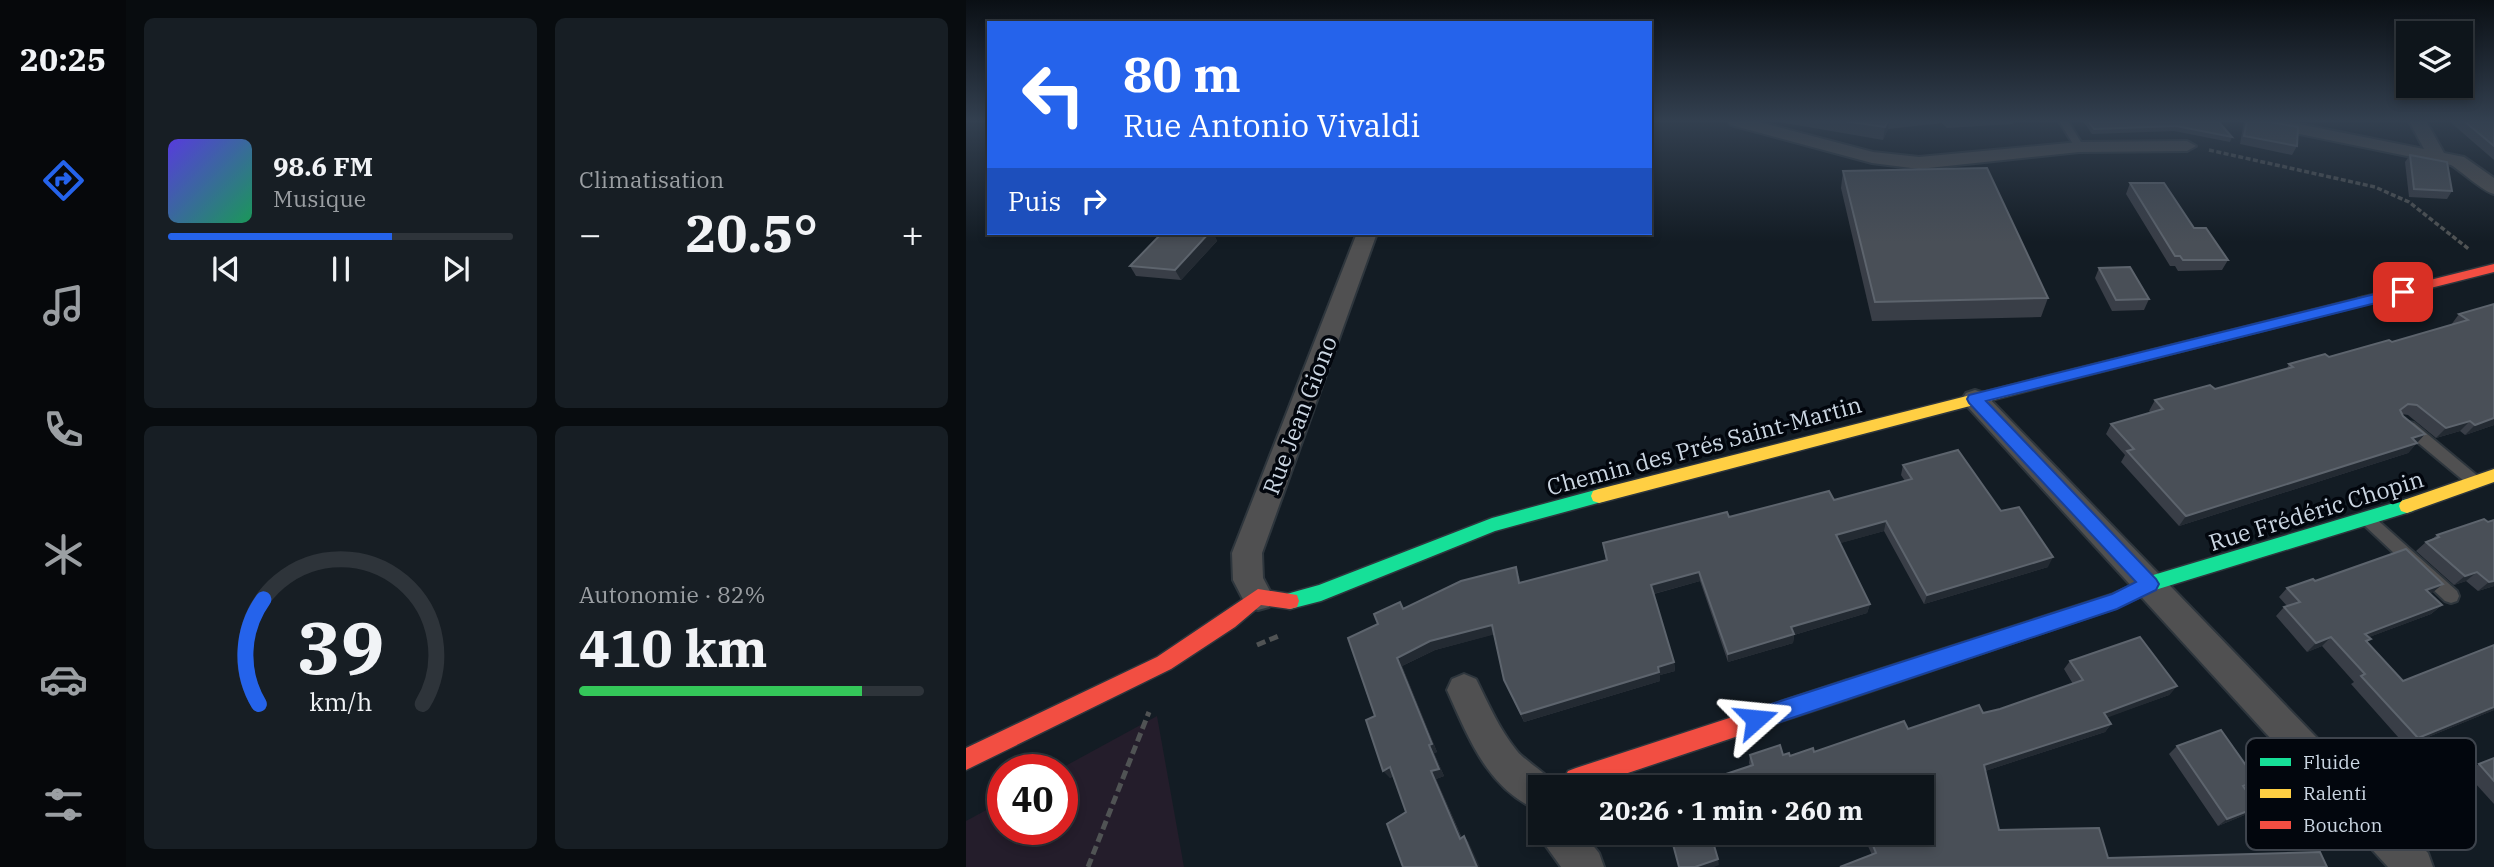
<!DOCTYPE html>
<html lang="fr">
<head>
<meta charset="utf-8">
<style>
  :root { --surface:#0e151b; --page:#171e24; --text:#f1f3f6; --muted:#9b9fa3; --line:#2e343a; --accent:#2563eb }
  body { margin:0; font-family:"IBM Plex Serif",serif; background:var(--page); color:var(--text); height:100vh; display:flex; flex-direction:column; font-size:26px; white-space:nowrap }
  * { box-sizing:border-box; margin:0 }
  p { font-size:23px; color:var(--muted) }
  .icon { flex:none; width:38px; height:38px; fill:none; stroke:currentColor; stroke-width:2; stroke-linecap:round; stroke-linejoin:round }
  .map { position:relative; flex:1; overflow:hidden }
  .side { display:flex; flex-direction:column; gap:18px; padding:18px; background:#080c0f; width:840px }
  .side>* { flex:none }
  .guide { position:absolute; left:21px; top:21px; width:665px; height:214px; border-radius:0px; box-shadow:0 4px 10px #0003,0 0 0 2px var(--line); background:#2563eb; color:#fff; overflow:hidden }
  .controls { position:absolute; left:1430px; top:21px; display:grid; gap:14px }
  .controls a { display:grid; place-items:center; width:77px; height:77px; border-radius:0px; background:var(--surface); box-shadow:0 4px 10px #0003,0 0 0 2px var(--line); font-size:35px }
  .speed { position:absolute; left:21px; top:754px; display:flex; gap:14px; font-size:35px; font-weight:700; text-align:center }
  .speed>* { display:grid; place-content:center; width:91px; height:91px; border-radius:50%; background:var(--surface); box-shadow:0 4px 10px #0003,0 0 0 2px var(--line); line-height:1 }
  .speed .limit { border:10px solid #d22; background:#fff; color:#111 }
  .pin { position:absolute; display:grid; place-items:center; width:60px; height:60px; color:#fff; margin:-30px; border-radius:14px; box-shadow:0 4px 10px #0006 }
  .me { position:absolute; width:77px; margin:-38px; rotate:72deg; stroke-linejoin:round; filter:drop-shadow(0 0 5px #0008) }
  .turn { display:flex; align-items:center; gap:24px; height:147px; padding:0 21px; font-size:32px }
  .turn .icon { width:91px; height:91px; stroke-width:2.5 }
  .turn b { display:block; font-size:49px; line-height:60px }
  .then { display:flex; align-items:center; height:66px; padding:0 21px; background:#0003; gap:14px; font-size:26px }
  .big { font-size:52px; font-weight:700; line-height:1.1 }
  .side .card { flex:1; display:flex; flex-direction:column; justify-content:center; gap:10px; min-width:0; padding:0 24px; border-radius:10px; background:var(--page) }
  .side .dial { align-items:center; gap:0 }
  .dial svg { height:182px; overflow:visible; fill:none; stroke:var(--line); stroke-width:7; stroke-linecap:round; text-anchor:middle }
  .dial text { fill:var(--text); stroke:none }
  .song { display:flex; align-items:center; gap:21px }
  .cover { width:84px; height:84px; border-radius:10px; background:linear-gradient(135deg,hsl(250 70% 55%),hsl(150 70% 35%)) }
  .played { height:7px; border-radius:4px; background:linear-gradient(90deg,var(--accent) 65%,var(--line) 65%) }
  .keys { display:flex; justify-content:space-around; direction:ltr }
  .heat { display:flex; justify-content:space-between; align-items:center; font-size:38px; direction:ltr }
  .charge { height:10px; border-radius:5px; background:linear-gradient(90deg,#34c759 82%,var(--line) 0) }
  .side .tiles { flex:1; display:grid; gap:18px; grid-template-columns:repeat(2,1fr) }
  .trip { position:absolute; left:562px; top:775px; width:406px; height:70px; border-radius:0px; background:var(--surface); box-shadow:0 4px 10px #0003,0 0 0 2px var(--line); font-weight:700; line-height:70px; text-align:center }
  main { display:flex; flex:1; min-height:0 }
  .menu { display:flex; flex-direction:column; width:126px; justify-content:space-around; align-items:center; background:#06080b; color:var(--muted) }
  .menu .icon { width:49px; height:49px }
  .menu .active { color:var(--accent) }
  .menu b { font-size:32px; color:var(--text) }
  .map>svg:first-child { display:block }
  .industrial { fill:#241d2b }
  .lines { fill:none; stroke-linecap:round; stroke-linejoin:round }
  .lane-casing { stroke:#2e363d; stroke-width:4 }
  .street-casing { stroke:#2e363d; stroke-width:4 }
  .fast-casing { stroke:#2e363d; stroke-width:3 }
  .slow-casing { stroke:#2e363d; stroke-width:3 }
  .jam-casing { stroke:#2e363d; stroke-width:3 }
  .path-far1 { stroke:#505354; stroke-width:3.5; stroke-dasharray:5 2.5; stroke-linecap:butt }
  .path { stroke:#505354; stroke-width:5; stroke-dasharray:9 4.5; stroke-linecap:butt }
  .lane { fill:#505051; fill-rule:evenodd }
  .street { fill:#505051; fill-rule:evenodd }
  .fast { fill:#16e098; fill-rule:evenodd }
  .slow { fill:#ffcf43; fill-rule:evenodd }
  .jam { fill:#f24e42; fill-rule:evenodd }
  .wall { fill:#393e47 }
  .shaded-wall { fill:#232a32 }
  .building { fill:#494f57; stroke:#5d646d; stroke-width:2 }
  .route { fill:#2563eb; stroke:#184099; stroke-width:2 }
  .labels { text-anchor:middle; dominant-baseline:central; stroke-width:7; stroke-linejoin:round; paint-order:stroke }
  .street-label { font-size:23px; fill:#cbd6e2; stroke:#02060d }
  .key { fill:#02060d; stroke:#3e444d; stroke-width:2 }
  .key-label { font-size:19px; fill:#cbd6e2 }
</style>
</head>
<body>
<main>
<nav class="menu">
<b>20:25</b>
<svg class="icon active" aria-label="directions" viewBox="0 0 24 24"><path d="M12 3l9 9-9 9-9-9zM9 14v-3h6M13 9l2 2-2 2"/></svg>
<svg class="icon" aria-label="music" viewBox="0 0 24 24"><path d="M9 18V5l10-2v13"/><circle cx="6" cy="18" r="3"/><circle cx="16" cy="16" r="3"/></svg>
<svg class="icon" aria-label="phone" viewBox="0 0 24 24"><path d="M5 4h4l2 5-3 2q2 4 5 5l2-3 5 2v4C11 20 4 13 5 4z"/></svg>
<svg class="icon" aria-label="climate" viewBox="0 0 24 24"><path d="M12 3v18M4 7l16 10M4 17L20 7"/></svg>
<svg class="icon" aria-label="car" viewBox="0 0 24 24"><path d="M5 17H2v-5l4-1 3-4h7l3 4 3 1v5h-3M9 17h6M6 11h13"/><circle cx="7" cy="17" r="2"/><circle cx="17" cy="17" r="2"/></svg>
<svg class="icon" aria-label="filters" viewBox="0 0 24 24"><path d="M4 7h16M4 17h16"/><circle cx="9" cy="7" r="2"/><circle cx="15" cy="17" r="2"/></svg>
</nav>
<section class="side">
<div class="tiles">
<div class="card">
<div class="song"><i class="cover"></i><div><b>98.6 FM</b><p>Musique</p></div></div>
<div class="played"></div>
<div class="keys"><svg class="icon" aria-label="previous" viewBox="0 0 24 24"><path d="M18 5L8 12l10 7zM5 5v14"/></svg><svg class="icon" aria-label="pause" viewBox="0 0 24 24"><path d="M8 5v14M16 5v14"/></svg><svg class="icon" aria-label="next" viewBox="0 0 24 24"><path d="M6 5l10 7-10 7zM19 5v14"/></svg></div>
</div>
<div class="card"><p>Climatisation</p>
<div class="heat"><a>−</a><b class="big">20.5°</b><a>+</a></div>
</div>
<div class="card dial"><svg viewBox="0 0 100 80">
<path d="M14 69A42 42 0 1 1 86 69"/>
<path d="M14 69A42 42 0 0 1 16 23" stroke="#2563eb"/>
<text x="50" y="56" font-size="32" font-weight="700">39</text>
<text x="50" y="72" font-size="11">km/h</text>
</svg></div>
<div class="card"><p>Autonomie · 82%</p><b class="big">410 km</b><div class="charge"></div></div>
</div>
</section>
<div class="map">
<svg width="1528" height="867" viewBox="0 0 1528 867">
  <rect width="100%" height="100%" fill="#131c24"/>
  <!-- industrial -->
  <path class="industrial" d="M 191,716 L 218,867 L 0,867 L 0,821 L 37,801 L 37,830 L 96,830 L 96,770 L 92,770 Z"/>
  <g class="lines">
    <!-- lane casing -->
    <g class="lane-casing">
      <g id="lane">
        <path d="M 1093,121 L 1102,121 L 1118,147 L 1116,149 L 1110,149 Z"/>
        <path d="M 1443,422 L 1448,423 L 1514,478 L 1516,482 L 1514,486 L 1504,486 L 1438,431 L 1436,427 L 1438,423 Z"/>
        <path d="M 1402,514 L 1407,516 L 1491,591 L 1493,596 L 1491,601 L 1485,603 L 1479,601 L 1397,524 L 1394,520 L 1397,516 Z"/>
      </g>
    </g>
    <!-- street casing -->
    <g class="street-casing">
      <g id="street">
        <path d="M 762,121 L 789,121 L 907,152 L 953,157 L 1113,142 L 1221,141 L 1230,146 L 1221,151 L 1113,152 L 953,169 L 906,163 L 765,125 Z"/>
        <path d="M 1285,121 L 1318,121 L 1458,149 L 1443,121 L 1460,121 L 1478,153 L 1498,157 L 1528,178 L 1528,194 C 1516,191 1498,173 1485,165 L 1294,126 Z"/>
        <path d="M 391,233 L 411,233 L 296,553 L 297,578 L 307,597 L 303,607 L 292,610 L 281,607 L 267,580 L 266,553 Z"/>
        <path d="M 1009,390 L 1018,393 L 1462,853 L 1467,867 L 1422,867 L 1000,405 L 996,399 L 1000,393 Z"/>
        <path d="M 498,674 L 510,679 C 522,703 533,729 551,751 C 561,763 585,775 590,788 L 574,788 L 574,811 C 522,790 503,739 481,690 L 486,679 Z"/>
        <path d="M 574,833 L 617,833 L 633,853 L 638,867 L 595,867 L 580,846 Z"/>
      </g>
    </g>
    <!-- fast casing -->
    <g class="fast-casing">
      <g id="fast">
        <path d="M 1397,297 L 1404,301 L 1402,304 L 1072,388 L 1065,383 L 1072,378 Z"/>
        <path d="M 633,489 L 639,491 L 641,496 L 639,501 L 529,531 L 355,601 L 324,609 L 317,607 L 315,601 L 317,595 L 353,585 L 526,518 Z"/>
        <path d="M 1441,499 L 1447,501 L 1449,506 L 1447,511 L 1189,590 L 1151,608 L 880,700 L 873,697 L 870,690 L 873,683 L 880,680 L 1146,594 L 1184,576 Z"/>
      </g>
    </g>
    <!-- slow casing -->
    <g class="slow-casing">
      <g id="slow">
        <path d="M 1072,378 L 1077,379 L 1079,383 L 1077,387 L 633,503 L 627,501 L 625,496 L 627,491 L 633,489 Z"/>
        <path d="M 1528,469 L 1528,482 L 1441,513 L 1435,511 L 1433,506 L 1435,501 Z"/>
      </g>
    </g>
    <!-- jam casing -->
    <g class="jam-casing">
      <g id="jam">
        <path d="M 1528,264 L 1528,272 L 1397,305 L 1390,301 L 1392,298 Z"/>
        <path d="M 292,589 L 331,595 L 333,601 L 331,607 L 324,609 L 295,605 L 269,627 L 205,669 L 0,770 L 0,748 L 191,657 Z"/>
        <path d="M 880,680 L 887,683 L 890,690 L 887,697 L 880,700 L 617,788 L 593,788 L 602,771 L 610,768 Z"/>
      </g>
    </g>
    <!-- path-far1 -->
    <path class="path-far1" d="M 1243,150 L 1409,187 L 1443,202 L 1504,250"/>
    <!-- path -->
    <g class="path">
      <path d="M 291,645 L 315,635"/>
      <path d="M 122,867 L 183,712"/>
    </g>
    <!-- lane -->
    <use href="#lane" class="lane"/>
    <!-- street -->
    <use href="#street" class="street"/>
    <!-- fast -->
    <use href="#fast" class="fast"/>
    <!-- slow -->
    <use href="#slow" class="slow"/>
    <!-- jam -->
    <use href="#jam" class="jam"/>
  </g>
  <!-- wall -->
  <g class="wall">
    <path d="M 807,121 L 1048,121 L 1047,124 L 981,128 L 976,123 L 922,129 L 917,140 Z"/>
    <path d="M 1117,121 L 1252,121 L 1266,137 L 1264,142 L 1208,131 L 1126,134 Z"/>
    <path d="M 1278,121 L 1298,121 L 1331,146 L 1326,155 L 1274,144 Z"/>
    <path d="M 1483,121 L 1528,121 L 1528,160 Z"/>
    <path d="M 1444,155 L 1486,191 L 1481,199 L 1443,197 L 1439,162 Z"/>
    <path d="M 877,171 L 1082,298 L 1075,317 L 906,321 L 875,188 Z"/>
    <path d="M 1164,183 L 1228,228 L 1262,260 L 1256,270 L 1212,271 L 1209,266 L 1204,266 L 1160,194 Z"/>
    <path d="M 196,233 L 247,233 L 251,241 L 215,280 L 170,276 L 164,266 Z"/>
    <path d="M 1133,268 L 1183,299 L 1178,310 L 1146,311 L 1129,278 Z"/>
    <path d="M 1528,304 L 1528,425 L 1499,435 L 1494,431 L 1470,438 L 1442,415 L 1436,414 L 1437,416 L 1459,434 L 1442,453 L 1213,526 L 1155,462 L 1159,455 L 1140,434 L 1145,424 L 1185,413 L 1183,411 L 1189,400 L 1249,389 L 1320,370 L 1323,364 L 1363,357 L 1426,342 L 1485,325 L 1493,314 Z"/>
    <path d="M 937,465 L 1035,511 L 1082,567 L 958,604 L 918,531 L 874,543 L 904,604 L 901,613 L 828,635 L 827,643 L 762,662 L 734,581 L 688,594 L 708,662 L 709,671 L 694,675 L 694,681 L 558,722 L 538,680 L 528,634 L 469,650 L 436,666 L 471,752 L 468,753 L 478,776 L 470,779 L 496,838 L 498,836 L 503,843 L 440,812 L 427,776 L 424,778 L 409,716 L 412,624 L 438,609 L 553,576 L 554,583 L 640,560 L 637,543 L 763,517 L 868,500 L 939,481 L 935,475 Z"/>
    <path d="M 1528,520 L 1528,586 L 1512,591 L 1500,581 L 1488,585 L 1450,551 L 1460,542 L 1466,539 L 1471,535 Z"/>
    <path d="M 1349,581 L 1477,584 L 1464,593 L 1476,605 L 1465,614 L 1403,637 L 1405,639 L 1401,642 L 1437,681 L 1528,710 L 1440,746 L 1385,684 L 1388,682 L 1356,646 L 1341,652 L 1310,616 L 1318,607 L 1321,606 L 1313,597 L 1321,588 Z"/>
    <path d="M 1104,661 L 1211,686 L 1203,695 L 1141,717 L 1145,724 L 1139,732 L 1019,771 L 1033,830 L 1142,858 L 1361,867 L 906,855 L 896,833 L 956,833 L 956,788 L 784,766 L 783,763 L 784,755 L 824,756 L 848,752 L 1034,709 L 1107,684 L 1098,669 Z"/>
    <path d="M 1211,746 L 1291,781 L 1279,789 L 1281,814 L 1252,826 L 1203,754 Z"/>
    <path d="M 1528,758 L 1528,804 L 1499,772 L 1513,764 Z"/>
  </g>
  <!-- shaded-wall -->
  <g class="shaded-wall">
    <path d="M 922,121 L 923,121 L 922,129 L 917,140 L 919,127 Z"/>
    <path d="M 243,233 L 247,233 L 251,241 L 215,280 L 209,270 Z"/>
    <path d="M 1528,418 L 1528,425 L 1499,435 L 1509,425 Z"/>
    <path d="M 1504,421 L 1494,431 L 1470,438 L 1480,428 Z"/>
    <path d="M 1459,434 L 1442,453 L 1213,526 L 1220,516 Z"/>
    <path d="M 920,521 L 918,531 L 868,545 L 870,535 Z"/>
    <path d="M 1087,557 L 1082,567 L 958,604 L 961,595 Z"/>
    <path d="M 733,572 L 734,581 L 687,594 L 685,585 Z"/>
    <path d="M 1511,572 L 1500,581 L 1488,585 L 1499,576 Z"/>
    <path d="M 1528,581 L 1528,586 L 1512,591 L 1523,582 Z"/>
    <path d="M 1477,584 L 1466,593 L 1449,598 L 1460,590 Z"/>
    <path d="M 904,604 L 901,613 L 828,635 L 827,643 L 762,662 L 762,654 L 825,627 Z"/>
    <path d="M 1476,605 L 1465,614 L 1390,642 L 1399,634 Z"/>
    <path d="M 526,625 L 530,634 L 469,650 L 436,666 L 471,752 L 468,753 L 478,776 L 470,779 L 499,846 L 494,839 L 465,771 L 463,745 L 431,658 L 464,641 Z"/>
    <path d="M 1365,637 L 1356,646 L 1341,652 L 1350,643 Z"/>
    <path d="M 708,662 L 709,671 L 694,675 L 694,681 L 558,722 L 555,714 Z"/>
    <path d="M 1211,686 L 1203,695 L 1132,721 L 1138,713 Z"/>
    <path d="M 1528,707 L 1528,710 L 1440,746 L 1452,738 Z"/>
    <path d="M 1145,724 L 1139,732 L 1013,773 L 1018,765 Z"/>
    <path d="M 424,767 L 430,775 L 424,778 L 417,771 Z"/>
    <path d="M 1291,781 L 1281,788 L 1268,794 L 1277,786 Z"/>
    <path d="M 1292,807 L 1281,814 L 1252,826 L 1261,819 Z"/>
    <path d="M 671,833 L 695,833 L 673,840 Z"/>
    <path d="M 751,833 L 771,833 L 746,842 L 745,835 Z"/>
    <path d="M 498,836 L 503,843 L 514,867 L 511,867 Z"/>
    <path d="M 752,859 L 753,865 L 748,867 L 729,867 Z"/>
  </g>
  <!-- building -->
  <g class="building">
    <path d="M 878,121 L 922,121 L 919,127 Z"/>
    <path d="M 1122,121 L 1252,121 L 1266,137 L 1210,126 L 1128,129 Z"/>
    <path d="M 1281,121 L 1298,121 L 1332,127 L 1331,146 L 1278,136 Z"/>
    <path d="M 1498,121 L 1528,121 L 1528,146 Z"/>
    <path d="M 1444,155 L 1481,162 L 1486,191 L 1448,189 Z"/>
    <path d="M 1021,168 L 1082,298 L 909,302 L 877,171 Z"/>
    <path d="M 1164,183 L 1198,183 L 1228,228 L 1240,228 L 1262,260 L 1217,260 L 1214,256 L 1209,256 Z"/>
    <path d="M 196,233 L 243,233 L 209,270 L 164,266 Z"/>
    <path d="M 1164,267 L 1183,299 L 1150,300 L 1133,268 Z"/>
    <path d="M 1528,304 L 1528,418 L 1509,425 L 1504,421 L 1480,428 L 1451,405 L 1442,404 L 1434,410 L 1437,416 L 1459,434 L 1446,438 L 1451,443 L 1220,516 L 1161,451 L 1168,449 L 1145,424 L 1197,409 L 1189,400 L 1244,385 L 1249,389 L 1327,367 L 1323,364 L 1359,354 L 1363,357 L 1423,340 L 1426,342 L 1502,320 L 1493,314 Z"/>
    <path d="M 992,450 L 1035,511 L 1053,507 L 1087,557 L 961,595 L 920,521 L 870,535 L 904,604 L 825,627 L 828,634 L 762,654 L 733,572 L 685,585 L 708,662 L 692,667 L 693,672 L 555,714 L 538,680 L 526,625 L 464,641 L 431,658 L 466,744 L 463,745 L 473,769 L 465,771 L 494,839 L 498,836 L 511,867 L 437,867 L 421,824 L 440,812 L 424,767 L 417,771 L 400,720 L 409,716 L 382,638 L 412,624 L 408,614 L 434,602 L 437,609 L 495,581 L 550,567 L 553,583 L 641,560 L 637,543 L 761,512 L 763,517 L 863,491 L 868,500 L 946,479 L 937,465 Z"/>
    <path d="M 1518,519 L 1522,522 L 1528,520 L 1528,581 L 1523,582 L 1511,572 L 1499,576 L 1460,542 L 1473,537 L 1471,535 Z"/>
    <path d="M 1440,549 L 1477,584 L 1460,590 L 1476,605 L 1399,634 L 1405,639 L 1400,641 L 1437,681 L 1528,645 L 1528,707 L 1452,738 L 1395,676 L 1399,674 L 1365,637 L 1350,643 L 1318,607 L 1334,602 L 1321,588 L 1347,579 L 1349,581 Z"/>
    <path d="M 1174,637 L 1211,686 L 1138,713 L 1145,724 L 1018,765 L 1033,830 L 1133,828 L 1142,858 L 1354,852 L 1361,867 L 874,867 L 910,853 L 902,833 L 956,833 L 956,788 L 718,788 L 787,765 L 784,755 L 814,745 L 817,755 L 823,753 L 824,756 L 847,748 L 848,752 L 938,721 L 942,729 L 1013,705 L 1017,713 L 1034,709 L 1117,680 L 1104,661 Z"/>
    <path d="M 1255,730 L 1291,781 L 1277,786 L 1292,807 L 1261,819 L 1211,746 Z"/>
    <path d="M 1528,758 L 1528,781 L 1513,764 Z"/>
    <path d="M 704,833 L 751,833 L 745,835 L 752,859 L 729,867 L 713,867 Z"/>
  </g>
  <!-- sky -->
  <linearGradient id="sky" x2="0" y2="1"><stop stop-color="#0a0f14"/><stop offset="0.5" stop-color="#334050"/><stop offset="1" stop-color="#334050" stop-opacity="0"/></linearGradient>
  <rect width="1528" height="242" fill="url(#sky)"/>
  <!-- route -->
  <path class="route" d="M 1437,287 L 1442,289 L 1442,295 L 1020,401 L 1190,579 L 1193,584 L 1190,590 L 1151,609 L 790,730 L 783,727 L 780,719 L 783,712 L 790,709 L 1146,594 L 1170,582 L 1003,403 L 1001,399 L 1003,395 Z"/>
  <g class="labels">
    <!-- street labels -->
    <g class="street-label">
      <text transform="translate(333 415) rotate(-69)">Rue Jean Giono</text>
      <text transform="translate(738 445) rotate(-15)">Chemin des Prés Saint-Martin</text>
      <text transform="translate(1350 510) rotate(-17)">Rue Frédéric Chopin</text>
    </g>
  </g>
  <!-- legend -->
  <rect x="1280" y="738" width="230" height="112" rx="10" class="key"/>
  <rect x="1294" y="758" width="31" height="8" fill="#16e098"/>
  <rect x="1294" y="789" width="31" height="9" fill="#ffcf43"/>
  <rect x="1294" y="821" width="31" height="8" fill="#f24e42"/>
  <g class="key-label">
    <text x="1337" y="769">Fluide</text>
    <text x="1337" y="800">Ralenti</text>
    <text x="1337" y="832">Bouchon</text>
  </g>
</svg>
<div class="controls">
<a><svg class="icon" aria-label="layers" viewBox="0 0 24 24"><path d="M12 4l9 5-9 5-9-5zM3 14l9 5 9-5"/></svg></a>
</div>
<div class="speed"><div class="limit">40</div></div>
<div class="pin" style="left:1437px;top:292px;background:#d93025"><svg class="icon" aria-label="arrive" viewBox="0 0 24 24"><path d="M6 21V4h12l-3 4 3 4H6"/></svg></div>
<svg class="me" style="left:790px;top:719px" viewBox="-20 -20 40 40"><path d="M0-17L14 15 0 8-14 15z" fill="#2563eb" stroke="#fff" stroke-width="4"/></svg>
<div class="trip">20:26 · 1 min · 260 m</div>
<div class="guide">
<div class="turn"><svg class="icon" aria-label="left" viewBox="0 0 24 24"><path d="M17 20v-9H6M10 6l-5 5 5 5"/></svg><div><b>80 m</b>Rue Antonio Vivaldi</div></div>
<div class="then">Puis<svg class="icon" aria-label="right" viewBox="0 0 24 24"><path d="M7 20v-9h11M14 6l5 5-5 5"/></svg></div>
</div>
</div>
</main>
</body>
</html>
